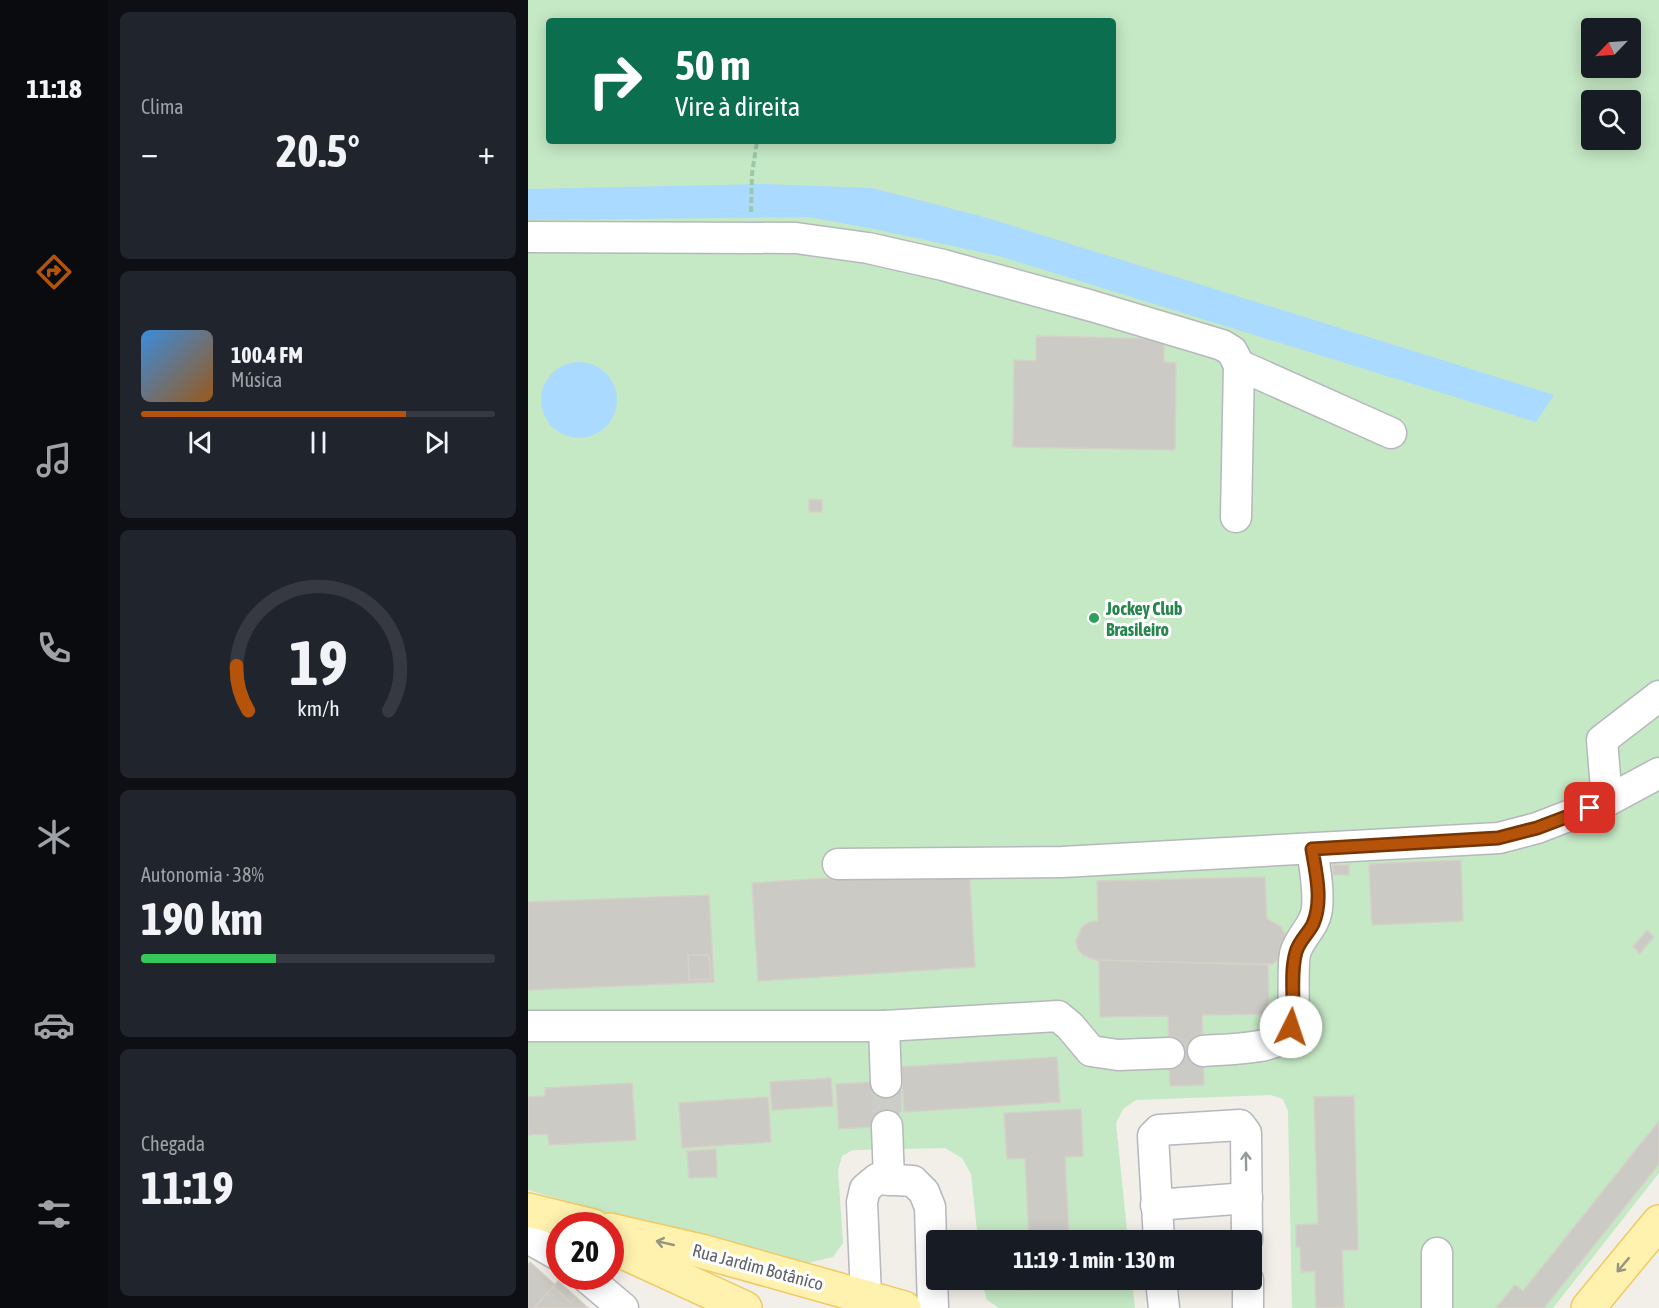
<!DOCTYPE html>
<html lang="pt">
<head>
<meta charset="utf-8">
<style>
  :root { --surface:#171b24; --page:#20242c; --text:#f1f3f6; --muted:#9ea1a6; --line:#363941; --accent:#b45309 }
  body { margin:0; font-family:"Asap Condensed",sans-serif; background:var(--page); color:var(--text); height:100vh; display:flex; flex-direction:column; font-size:22px; white-space:nowrap }
  * { box-sizing:border-box; margin:0 }
  p { font-size:20px; color:var(--muted) }
  .icon { flex:none; width:33px; height:33px; fill:none; stroke:currentColor; stroke-width:2; stroke-linecap:round; stroke-linejoin:round }
  .map { position:relative; flex:1; overflow:hidden }
  .side { display:flex; flex-direction:column; gap:12px; padding:12px; background:#0d0f14; width:420px }
  .side>* { flex:none }
  .banner { position:absolute; left:18px; top:18px; width:570px; height:126px; border-radius:6px; box-shadow:0 3px 15px #0003; background:#0b6e4f; color:#fff; overflow:hidden }
  .needle { width:39px; rotate:245deg }
  .tools { position:absolute; left:1053px; top:18px; display:grid; gap:12px }
  .tools a { display:grid; place-items:center; width:60px; height:60px; border-radius:6px; background:var(--surface); box-shadow:0 3px 15px #0003; font-size:30px }
  .speed { position:absolute; left:18px; top:1212px; display:flex; gap:12px; font-size:30px; font-weight:700; text-align:center }
  .speed>* { display:grid; place-content:center; width:78px; height:78px; border-radius:50%; background:var(--surface); box-shadow:0 3px 15px #0003; line-height:1 }
  .speed .limit { border:9px solid #d22; background:#fff; color:#111 }
  .pin { position:absolute; display:grid; place-items:center; width:51px; height:51px; color:#fff; margin:-26px; border-radius:12px; box-shadow:0 3px 9px #0006 }
  .me { position:absolute; width:66px; margin:-33px; rotate:4deg; stroke-linejoin:round; filter:drop-shadow(0 0 4px #0008) }
  .turn { display:flex; align-items:center; gap:21px; height:126px; padding:0 30px; font-size:27px }
  .turn .icon { width:78px; height:78px; stroke-width:2.5 }
  .turn b { display:block; font-size:42px; line-height:51px }
  .big { font-size:45px; font-weight:700; line-height:1.1 }
  .side .widget { flex:1; display:flex; flex-direction:column; justify-content:center; gap:9px; min-width:0; padding:0 21px; border-radius:9px; background:var(--page) }
  .side .dial { align-items:center; gap:0 }
  .dial svg { height:156px; overflow:visible; fill:none; stroke:var(--line); stroke-width:7; stroke-linecap:round; text-anchor:middle }
  .dial text { fill:var(--text); stroke:none }
  .song { display:flex; align-items:center; gap:18px }
  .cover { width:72px; height:72px; border-radius:9px; background:linear-gradient(135deg,hsl(210 70% 55%),hsl(30 70% 35%)) }
  .played { height:6px; border-radius:3px; background:linear-gradient(90deg,var(--accent) 75%,var(--line) 75%) }
  .keys { display:flex; justify-content:space-around; direction:ltr }
  .heat { display:flex; justify-content:space-between; align-items:center; font-size:33px; direction:ltr }
  .charge { height:9px; border-radius:4px; background:linear-gradient(90deg,#34c759 38%,var(--line) 0) }
  .trip { position:absolute; left:398px; top:1230px; width:336px; height:60px; border-radius:6px; background:var(--surface); box-shadow:0 3px 15px #0003; font-weight:700; line-height:60px; text-align:center }
  main { display:flex; flex:1; min-height:0 }
  .menu { display:flex; flex-direction:column; width:108px; justify-content:space-around; align-items:center; background:#090b0e; color:var(--muted) }
  .menu .icon { width:42px; height:42px }
  .menu .selected { color:var(--accent) }
  .menu b { font-size:27px; color:var(--text) }
  .map>svg:first-child { display:block }
  .green { fill:#c5e8c5; fill-rule:evenodd }
  .water { fill:#aadaff }
  .building { fill:#cccac5; stroke:#d6d1c6; stroke-width:1.5 }
  .lines { fill:none; stroke-linecap:round; stroke-linejoin:round }
  .minor-tunnel { stroke:#ccccc8; stroke-width:30; stroke-dasharray:30 15; stroke-linecap:butt }
  .minor-casing { stroke:#b5b8bc; stroke-width:33 }
  .major-casing { stroke:#f2c960; stroke-width:36 }
  .path { stroke:#9cc7a9; stroke-width:4; stroke-dasharray:6 3; stroke-linecap:butt }
  .minor { stroke:#fff; stroke-width:30 }
  .major { stroke:#fff2af; stroke-width:33 }
  .oneway { stroke:#979a9d }
  .oneway2 { stroke:#979581 }
  .route-casing { stroke:#753606; stroke-width:15 }
  .route { stroke:#b45309; stroke-width:10 }
  .leisure-dot { fill:#2e9e5b; stroke:#fff; stroke-width:2 }
  .labels { text-anchor:middle; dominant-baseline:central; stroke-width:6; stroke-linejoin:round; paint-order:stroke }
  .leisure-label { font-size:18px; font-weight:bold; fill:#27864d; stroke:#fff; text-anchor:start }
  .street-label { font-size:18px; fill:#5f6368; stroke:#fff }
</style>
</head>
<body>
<main>
<nav class="menu">
<b>11:18</b>
<svg class="icon selected" aria-label="directions" viewBox="0 0 24 24"><path d="M12 3l9 9-9 9-9-9zM9 14v-3h6M13 9l2 2-2 2"/></svg>
<svg class="icon" aria-label="music" viewBox="0 0 24 24"><path d="M9 18V5l10-2v13"/><circle cx="6" cy="18" r="3"/><circle cx="16" cy="16" r="3"/></svg>
<svg class="icon" aria-label="phone" viewBox="0 0 24 24"><path d="M5 4h4l2 5-3 2q2 4 5 5l2-3 5 2v4C11 20 4 13 5 4z"/></svg>
<svg class="icon" aria-label="climate" viewBox="0 0 24 24"><path d="M12 3v18M4 7l16 10M4 17L20 7"/></svg>
<svg class="icon" aria-label="car" viewBox="0 0 24 24"><path d="M5 17H2v-5l4-1 3-4h7l3 4 3 1v5h-3M9 17h6M6 11h13"/><circle cx="7" cy="17" r="2"/><circle cx="17" cy="17" r="2"/></svg>
<svg class="icon" aria-label="filters" viewBox="0 0 24 24"><path d="M4 7h16M4 17h16"/><circle cx="9" cy="7" r="2"/><circle cx="15" cy="17" r="2"/></svg>
</nav>
<section class="side">
<div class="widget"><p>Clima</p>
<div class="heat"><a>−</a><b class="big">20.5°</b><a>+</a></div>
</div>
<div class="widget">
<div class="song"><i class="cover"></i><div><b>100.4 FM</b><p>Música</p></div></div>
<div class="played"></div>
<div class="keys"><svg class="icon" aria-label="previous" viewBox="0 0 24 24"><path d="M18 5L8 12l10 7zM5 5v14"/></svg><svg class="icon" aria-label="pause" viewBox="0 0 24 24"><path d="M8 5v14M16 5v14"/></svg><svg class="icon" aria-label="next" viewBox="0 0 24 24"><path d="M6 5l10 7-10 7zM19 5v14"/></svg></div>
</div>
<div class="widget dial"><svg viewBox="0 0 100 80">
<path d="M14 69A42 42 0 1 1 86 69"/>
<path d="M14 69A42 42 0 0 1 8 46" stroke="#b45309"/>
<text x="50" y="56" font-size="32" font-weight="700">19</text>
<text x="50" y="72" font-size="11">km/h</text>
</svg></div>
<div class="widget"><p>Autonomia · 38%</p><b class="big">190 km</b><div class="charge"></div></div>
<div class="widget"><p>Chegada</p><b class="big">11:19</b></div>
</section>
<div class="map">
<svg width="1131" height="1308" viewBox="0 0 1131 1308">
  <rect width="100%" height="100%" fill="#f1efe8"/>
  <!-- green -->
  <g class="green">
    <path d="M 0,0 L 1131,0 L 1131,1173 L 1025,1308 L 764,1308 L 760,1111 L 755,1099 L 743,1095 L 608,1100 L 595,1109 L 588,1123 L 600,1240 L 450,1240 L 443,1174 L 434,1158 L 417,1148 L 325,1150 L 314,1156 L 310,1170 L 315,1243 L 305,1257 L 263,1267 L 0,1190 ZM 21,21 L 585,21 L 585,141 L 21,141 ZM 1064,28 L 1102,28 L 1102,68 L 1064,68 ZM 1064,100 L 1102,100 L 1102,140 L 1064,140 Z"/>
    <path d="M 453,1280 L 604,1280 L 607,1308 L 471,1308 L 459,1300 Z"/>
  </g>
  <!-- water -->
  <g class="water">
    <path d="M 236,184 L 344,188 L 456,217 L 1026,395 L 1008,422 L 471,256 L 351,230 L 281,217 L 0,220 L 0,189 Z"/>
    <circle cx="51" cy="400" r="38"/>
  </g>
  <!-- building -->
  <g class="building">
    <path d="M 508,336 L 636,339 L 636,362 L 648,363 L 647,450 L 485,447 L 486,360 L 508,361 Z"/>
    <path d="M 281,499 L 294,500 L 294,512 L 281,512 Z"/>
    <path d="M 933,860 L 935,921 L 844,925 L 841,864 Z"/>
    <rect x="805" y="865" width="16" height="10"/>
    <path d="M 441,869 L 447,967 L 230,981 L 224,883 Z"/>
    <path d="M 737,877 L 739,919 L 752,926 L 757,933 L 759,942 L 751,959 L 744,964 L 570,961 L 555,955 L 550,949 L 548,941 L 554,927 L 561,922 L 570,921 L 569,881 Z"/>
    <path d="M 181,895 L 186,982 L 0,990 L 0,902 Z"/>
    <path d="M 1119,930 L 1126,937 L 1112,953 L 1105,947 Z"/>
    <path d="M 160,955 L 181,955 L 183,979 L 161,980 Z"/>
    <path d="M 571,960 L 740,965 L 741,1014 L 674,1015 L 676,1085 L 642,1086 L 640,1016 L 572,1017 Z"/>
    <path d="M 529,1057 L 532,1102 L 376,1112 L 373,1067 Z"/>
    <path d="M 303,1078 L 305,1106 L 244,1110 L 242,1082 Z"/>
    <path d="M 369,1081 L 372,1125 L 311,1129 L 308,1084 Z"/>
    <path d="M 104,1083 L 108,1140 L 21,1145 L 20,1134 L 0,1135 L 0,1097 L 17,1096 L 17,1088 Z"/>
    <path d="M 826,1096 L 830,1250 L 814,1250 L 816,1308 L 788,1308 L 787,1271 L 773,1272 L 772,1247 L 768,1247 L 768,1225 L 790,1224 L 786,1097 Z"/>
    <path d="M 240,1097 L 243,1142 L 154,1148 L 151,1103 Z"/>
    <path d="M 553,1109 L 555,1156 L 537,1157 L 541,1240 L 501,1240 L 497,1158 L 479,1159 L 476,1113 Z"/>
    <path d="M 1131,1121 L 1131,1164 L 1016,1308 L 968,1308 L 987,1285 L 995,1291 Z"/>
    <path d="M 188,1149 L 189,1177 L 161,1178 L 159,1151 Z"/>
    <path d="M 2,1262 L 27,1285 L 6,1308 L 0,1308 L 0,1265 Z"/>
    <path d="M 491,1280 L 557,1280 L 557,1287 L 491,1290 Z"/>
    <path d="M 30,1281 L 48,1297 L 43,1303 L 25,1287 Z"/>
    <path d="M 25,1287 L 43,1303 L 48,1297 L 60,1308 L 6,1308 Z"/>
  </g>
  <g class="lines">
    <!-- minor-tunnel -->
    <path class="minor-tunnel" d="M 358,1082 L 359,1126"/>
    <!-- minor casing -->
    <g class="minor-casing">
      <g id="minor">
        <path d="M 0,237 L 268,238 L 340,248 L 415,265 L 564,306 L 694,345 L 704,351 L 711,365 L 708,517"/>
        <path d="M 711,365 L 863,433"/>
        <path d="M 1079,801 L 1074,740 L 1131,696"/>
        <path d="M 310,864 L 534,862 L 971,838 L 1009,828 L 1079,801 L 1131,773"/>
        <path d="M 0,1026 L 356,1026 L 530,1016 L 542,1026 L 563,1051 L 590,1055 L 641,1053"/>
        <path d="M 356,1026 L 358,1082"/>
        <path d="M 675,1051 C 696,1049 744,1050 759,1035 C 770,1022 763,972 767,954 C 771,937 787,927 789,909 C 791,889 787,869 784,849"/>
        <path d="M 359,1126 L 361,1180"/>
        <path d="M 628,1205 L 719,1198"/>
        <path d="M 0,1238 L 32,1256"/>
        <path d="M 631,1240 L 625,1136 L 631,1130 L 712,1125 L 718,1133 L 719,1240"/>
        <path d="M 909,1253 L 909,1308"/>
        <path d="M 57,1276 L 95,1308"/>
        <path d="M 633,1280 L 636,1308"/>
        <path d="M 720,1280 L 720,1308"/>
        <path d="M 338,1296 L 334,1202 L 337,1189 L 349,1179 L 385,1181 L 396,1192 L 402,1207 L 405,1308"/>
      </g>
    </g>
    <!-- major casing -->
    <g class="major-casing">
      <g id="major">
        <path d="M 0,1210 L 65,1226"/>
        <path d="M 82,1230 L 173,1251 L 376,1308"/>
        <path d="M 82,1246 L 217,1308"/>
        <path d="M 1060,1308 L 1131,1222"/>
      </g>
    </g>
    <!-- path -->
    <path class="path" d="M 223,212 L 224,174 L 229,141"/>
    <!-- minor -->
    <use href="#minor" class="minor"/>
    <!-- major -->
    <use href="#major" class="major"/>
  </g>
  <!-- one-way arrows -->
  <defs><path id="oneway-shaft" d="M-6 0H5M1.5-3L5.5 0L1.5 3" fill="none" stroke-width="1.6" stroke-linecap="round" stroke-linejoin="round" transform="scale(1.5)"/></defs>
  <use class="oneway" href="#oneway-shaft" transform="translate(718 1161) rotate(-91)"/>
  <g class="oneway2">
    <use href="#oneway-shaft" transform="translate(137 1243) rotate(-167)"/>
    <use href="#oneway-shaft" transform="translate(1095 1265) rotate(130)"/>
  </g>
  <g class="lines">
    <!-- route casing -->
    <g class="route-casing">
      <path id="route" d="M 763,1027 C 768,1003 761,976 768,952 C 771,941 780,934 785,924 C 795,901 788,873 784,849 L 970,838 L 1009,828 L 1062,808"/>
    </g>
    <!-- route -->
    <use href="#route" class="route"/>
  </g>
  <!-- markers -->
  <circle class="leisure-dot" cx="566" cy="618" r="6"/>
  <g class="labels">
    <!-- leisure labels -->
    <g class="leisure-label">
      <text x="578" y="608">Jockey Club<tspan x="578" dy="21">Brasileiro</tspan></text>
    </g>
    <!-- street labels -->
    <g class="street-label">
      <text transform="translate(230 1267) rotate(15)">Rua Jardim Botânico</text>
    </g>
  </g>
</svg>
<div class="tools">
<a><svg class="needle" viewBox="-14 -14 28 28"><path d="M0-13l5 13h-10z" fill="#e53935"/><path d="M0 13l5-13h-10z" fill="#9ea1a6"/></svg></a>
<a><svg class="icon" aria-label="search" viewBox="0 0 24 24"><circle cx="10" cy="10" r="6"/><path d="M15 15l6 6"/></svg></a>
</div>
<div class="speed"><div class="limit">20</div></div>
<div class="pin" style="left:1062px;top:808px;background:#d93025"><svg class="icon" aria-label="arrive" viewBox="0 0 24 24"><path d="M6 21V4h12l-3 4 3 4H6"/></svg></div>
<svg class="me" style="left:763px;top:1027px" viewBox="-20 -20 40 40"><circle r="19" fill="#fff"/><path d="M0-13L10 11 0 6-10 11z" fill="#b45309"/></svg>
<div class="trip">11:19 · 1 min · 130 m</div>
<div class="banner">
<div class="turn"><svg class="icon" aria-label="right" viewBox="0 0 24 24"><path d="M7 20v-9h11M14 6l5 5-5 5"/></svg><div><b>50 m</b>Vire à direita</div></div>
</div>
</div>
</main>
</body>
</html>
